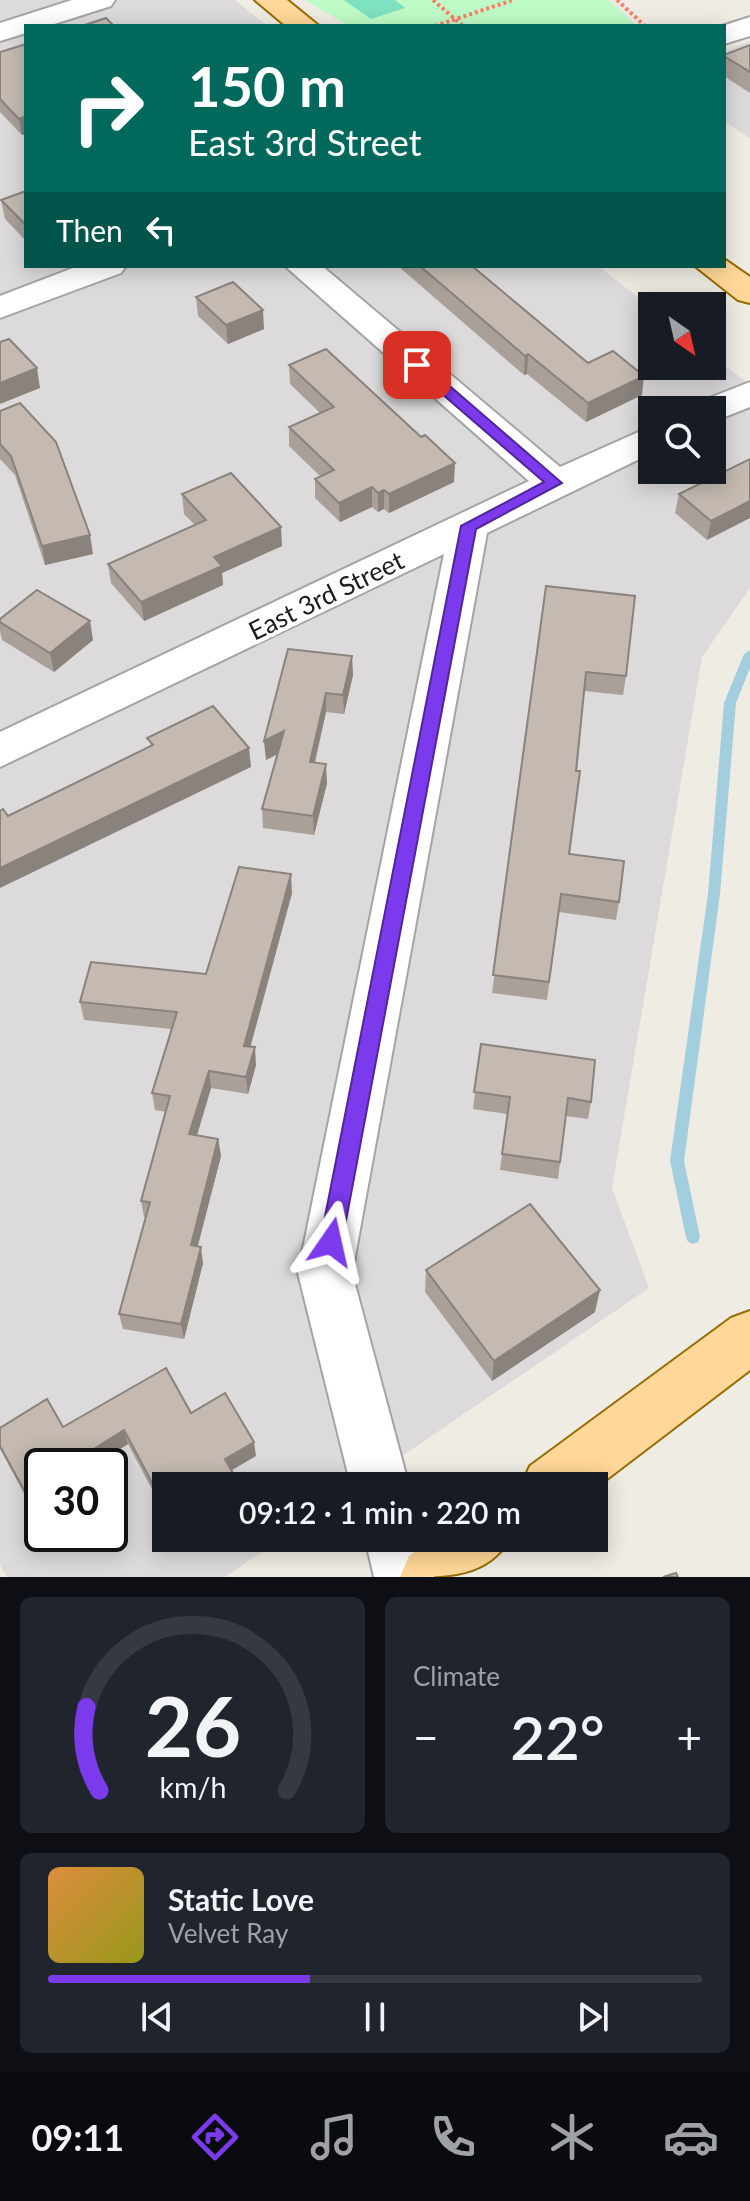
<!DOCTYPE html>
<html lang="en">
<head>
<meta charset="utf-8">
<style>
  :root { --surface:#171b24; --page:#20242c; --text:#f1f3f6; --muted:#9ea1a6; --line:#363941; --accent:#7c3aed }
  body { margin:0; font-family:Lato,sans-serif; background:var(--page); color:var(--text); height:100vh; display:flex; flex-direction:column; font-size:30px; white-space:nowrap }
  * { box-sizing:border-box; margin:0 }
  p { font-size:26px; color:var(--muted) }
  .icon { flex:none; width:44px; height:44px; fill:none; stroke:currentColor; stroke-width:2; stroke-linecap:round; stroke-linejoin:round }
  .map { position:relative; height:1577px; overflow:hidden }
  .drawer { display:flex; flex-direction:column; gap:20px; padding:20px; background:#0d0f14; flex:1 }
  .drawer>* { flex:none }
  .hud { position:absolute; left:24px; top:24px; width:702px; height:244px; border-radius:0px; box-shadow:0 4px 20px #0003; background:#00695c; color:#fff; overflow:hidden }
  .needle { width:52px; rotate:146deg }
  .buttons { position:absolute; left:638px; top:292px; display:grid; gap:16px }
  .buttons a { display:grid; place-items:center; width:88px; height:88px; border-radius:0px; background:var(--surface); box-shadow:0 4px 20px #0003; font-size:40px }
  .speed { position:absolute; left:24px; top:1448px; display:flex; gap:16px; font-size:40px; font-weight:700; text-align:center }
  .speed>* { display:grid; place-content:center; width:104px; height:104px; border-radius:50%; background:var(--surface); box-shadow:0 4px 20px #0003; line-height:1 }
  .speed .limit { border:4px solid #111; border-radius:12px; background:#fff; color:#111 }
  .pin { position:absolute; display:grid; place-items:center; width:68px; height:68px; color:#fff; margin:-34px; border-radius:16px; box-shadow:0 4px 12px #0006 }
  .me { position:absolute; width:88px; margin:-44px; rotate:11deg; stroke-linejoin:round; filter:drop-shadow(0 0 6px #0008) }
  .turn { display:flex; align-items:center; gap:28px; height:168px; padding:0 32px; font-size:36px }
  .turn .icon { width:104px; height:104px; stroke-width:2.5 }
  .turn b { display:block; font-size:56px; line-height:68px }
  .then { display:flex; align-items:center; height:76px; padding:0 32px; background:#0003; gap:16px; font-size:30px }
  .big { font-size:60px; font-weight:600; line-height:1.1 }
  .drawer .widget { flex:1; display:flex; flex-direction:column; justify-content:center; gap:12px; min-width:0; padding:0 28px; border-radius:12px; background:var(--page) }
  .drawer .dial { align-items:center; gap:0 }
  .dial svg { height:208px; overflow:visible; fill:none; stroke:var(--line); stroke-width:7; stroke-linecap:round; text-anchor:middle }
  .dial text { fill:var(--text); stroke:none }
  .song { display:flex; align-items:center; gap:24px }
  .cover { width:96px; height:96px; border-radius:12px; background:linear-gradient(135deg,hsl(30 70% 55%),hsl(60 70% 35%)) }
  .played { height:8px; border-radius:4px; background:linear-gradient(90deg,var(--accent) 40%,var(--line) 40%) }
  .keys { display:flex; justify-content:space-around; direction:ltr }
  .heat { display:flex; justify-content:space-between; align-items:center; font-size:44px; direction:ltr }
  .drawer .tiles { flex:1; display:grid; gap:20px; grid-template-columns:1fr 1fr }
  .widget:last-child { grid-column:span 2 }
  .trip { position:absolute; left:152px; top:1472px; width:456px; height:80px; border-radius:0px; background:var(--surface); box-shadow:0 4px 20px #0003; font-weight:600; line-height:80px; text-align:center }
  .menu { display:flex; height:128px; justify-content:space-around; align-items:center; background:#090b0e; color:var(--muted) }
  .menu .icon { width:56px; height:56px }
  .menu .on { color:var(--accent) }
  .menu b { font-size:36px; color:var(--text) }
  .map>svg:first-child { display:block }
  .residential { fill:#dcdada; fill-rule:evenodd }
  .park { fill:#befbc6 }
  .pitch { fill:#7ee1bf }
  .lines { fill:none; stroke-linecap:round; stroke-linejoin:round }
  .stream { fill:#a2cede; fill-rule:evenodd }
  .minor-casing { stroke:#a4a4a4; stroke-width:4 }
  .major-casing { stroke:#976c00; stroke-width:4 }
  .path { stroke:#fe7c65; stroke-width:4; stroke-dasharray:3 3; stroke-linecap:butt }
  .minor { fill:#fff; fill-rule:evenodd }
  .major { fill:#ffd798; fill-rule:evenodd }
  .wall { fill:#a9a099 }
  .shaded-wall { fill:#89827d }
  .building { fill:#c4bab2; stroke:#89827d; stroke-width:2 }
  .route { fill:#7c3aed; stroke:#51269a; stroke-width:2 }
  .labels { text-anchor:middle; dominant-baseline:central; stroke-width:8; stroke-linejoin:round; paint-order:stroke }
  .street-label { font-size:26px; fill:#1d1d1d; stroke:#fff }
</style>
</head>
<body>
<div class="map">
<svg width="750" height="1577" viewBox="0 0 750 1577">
  <rect width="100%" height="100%" fill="#efece3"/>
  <!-- residential -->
  <g class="residential">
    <path d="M 0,0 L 235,0 L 267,26 L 26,26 L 26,266 L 598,266 L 652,308 L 652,366 L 712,366 L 712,355 L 750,385 L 750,588 L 702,657 L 612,1188 L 649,1288 L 358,1486 L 166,1486 L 166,1538 L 282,1538 L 225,1577 L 7,1577 L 0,1565 ZM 652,410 L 712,410 L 712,470 L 652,470 ZM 42,1466 L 110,1466 L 110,1534 L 42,1534 Z"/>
    <path d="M 750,41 L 750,138 L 724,121 L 724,51 Z"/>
  </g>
  <!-- park -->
  <path class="park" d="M 305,0 L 609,0 L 637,26 L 349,26 Z"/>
  <!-- pitch -->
  <path class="pitch" d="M 344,0 L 395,0 L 405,8 L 371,19 Z"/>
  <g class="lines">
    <!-- stream -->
    <path class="stream" d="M 750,650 L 750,668 L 736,703 L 720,894 L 684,1161 L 700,1237 L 698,1242 L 693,1244 L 688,1242 L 686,1237 L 670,1161 L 708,894 L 724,703 L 744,654 Z"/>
    <!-- minor casing -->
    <g class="minor-casing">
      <g id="minor">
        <path d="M 72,0 L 115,0 L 111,6 L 48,26 L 26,26 L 26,33 L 0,41 L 0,23 Z"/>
        <path d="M 750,17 L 750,36 L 724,44 L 722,26 Z"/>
        <path d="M 78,266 L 126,266 L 121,273 L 0,318 L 0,296 Z"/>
        <path d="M 285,266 L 322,266 L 560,467 L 652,426 L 652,453 L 487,533 L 352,1273 L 409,1486 L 351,1486 L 298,1273 L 444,554 L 0,767 L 0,732 L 529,481 Z"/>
        <path d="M 750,382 L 750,407 L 712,422 L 712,410 L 694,410 L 699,402 Z"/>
        <path d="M 365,1538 L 423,1538 L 434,1577 L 374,1577 Z"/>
      </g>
    </g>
    <!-- major casing -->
    <g class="major-casing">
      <g id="major">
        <path d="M 255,0 L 287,0 L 319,26 L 286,26 Z"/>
        <path d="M 724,259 L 750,277 L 750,303 L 738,300 L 695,266 L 724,266 Z"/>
        <path d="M 750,1311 L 750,1370 L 594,1489 L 521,1486 L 530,1466 L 731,1318 Z"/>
        <path d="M 433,1538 L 510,1538 C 488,1577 449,1577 400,1577 L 409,1556 Z"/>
      </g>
    </g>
    <!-- path -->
    <g class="path">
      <path d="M 433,0 L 463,26"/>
      <path d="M 617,0 L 645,26"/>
      <path d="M 435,26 L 513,0"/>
    </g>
    <!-- minor -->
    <use href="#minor" class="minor"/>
    <!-- major -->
    <use href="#major" class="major"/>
  </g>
  <!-- wall -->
  <g class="wall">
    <path d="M 26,44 L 26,134 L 22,135 L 0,112 L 0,52 Z"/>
    <path d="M 750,45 L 750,93 L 724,76 L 724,55 Z"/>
    <path d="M 26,191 L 26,241 L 5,219 L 1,200 Z"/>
    <path d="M 398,266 L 472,266 L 588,363 L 642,395 L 586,422 L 527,374 L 524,375 Z"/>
    <path d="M 196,297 L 264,329 L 228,344 L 198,316 Z"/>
    <path d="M 289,365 L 454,482 L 389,513 L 384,509 L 378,512 L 372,507 L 340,522 L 315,498 L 315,479 L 320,476 L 289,446 L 289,427 L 320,413 L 290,384 Z"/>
    <path d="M 0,411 L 93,554 L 45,565 L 15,475 L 0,459 Z"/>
    <path d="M 750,459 L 707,540 L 675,513 L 679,494 Z"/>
    <path d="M 182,494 L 282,546 L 222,573 L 223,585 L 144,621 L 111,583 L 108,564 L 195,525 L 184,514 Z"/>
    <path d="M 546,586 L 626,676 L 623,695 L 584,691 L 570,854 L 619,902 L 616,920 L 559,912 L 547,1000 L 492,993 Z"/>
    <path d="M 0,619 L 93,640 L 54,672 L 2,640 L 0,631 Z"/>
    <path d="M 288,649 L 353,675 L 344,714 L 326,712 L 315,763 L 327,783 L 314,835 L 263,828 L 262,809 L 278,754 L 266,760 Z"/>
    <path d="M 292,893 L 250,1047 L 256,1065 L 248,1094 L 211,1088 L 197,1136 L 218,1139 L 221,1156 L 197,1246 L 203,1263 L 184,1339 L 123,1329 L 119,1314 L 146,1217 L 144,1217 L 141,1201 L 166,1112 L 155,1110 L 152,1093 L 171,1029 L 84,1020 L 80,1002 L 206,974 Z"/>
    <path d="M 481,1044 L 591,1102 L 588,1119 L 566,1116 L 558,1179 L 500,1170 L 507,1114 L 473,1109 Z"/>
    <path d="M 426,1270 L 595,1312 L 492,1381 L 425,1292 Z"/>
    <path d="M 191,1413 L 256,1456 L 166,1486 L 166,1516 L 128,1444 L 42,1466 L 42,1499 L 31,1506 L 0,1449 L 0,1428 L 63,1427 Z"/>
  </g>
  <!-- shaded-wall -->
  <g class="shaded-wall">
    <path d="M 26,116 L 26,134 L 22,135 L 19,119 Z"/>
    <path d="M 263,310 L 264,329 L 228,344 L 226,325 Z"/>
    <path d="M 528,354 L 527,374 L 524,375 L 525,356 Z"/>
    <path d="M 37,368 L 40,388 L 0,404 L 0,383 Z"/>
    <path d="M 644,376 L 642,395 L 586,422 L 588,403 Z"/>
    <path d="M 455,463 L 454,482 L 389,513 L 389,494 Z"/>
    <path d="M 372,487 L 372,507 L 340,522 L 339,503 Z"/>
    <path d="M 384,490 L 384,509 L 378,512 L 378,493 Z"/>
    <path d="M 750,501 L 750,518 L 707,540 L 711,521 Z"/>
    <path d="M 281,527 L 282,546 L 222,573 L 223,585 L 144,621 L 141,602 L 214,557 Z"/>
    <path d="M 90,535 L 93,554 L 45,565 L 42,546 Z"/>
    <path d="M 90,621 L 93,640 L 54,672 L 50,653 Z"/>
    <path d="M 352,656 L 353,675 L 344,714 L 343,695 Z"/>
    <path d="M 326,693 L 326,712 L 310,781 L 310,762 Z"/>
    <path d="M 284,731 L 285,750 L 266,760 L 264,741 Z"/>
    <path d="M 249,748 L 251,767 L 0,888 L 0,868 Z"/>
    <path d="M 326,764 L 327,783 L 314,835 L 313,816 Z"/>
    <path d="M 291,874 L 292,893 L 246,1063 L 244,1046 Z"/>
    <path d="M 255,1047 L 256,1065 L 248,1094 L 246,1077 Z"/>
    <path d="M 209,1071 L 211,1088 L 192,1151 L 189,1134 Z"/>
    <path d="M 218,1139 L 221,1156 L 194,1261 L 191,1245 Z"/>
    <path d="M 201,1247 L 203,1263 L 184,1339 L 181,1324 Z"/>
    <path d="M 600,1290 L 595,1312 L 492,1381 L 494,1361 Z"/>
    <path d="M 124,1430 L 128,1444 L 94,1466 L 67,1466 Z"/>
    <path d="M 254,1442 L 256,1456 L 227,1473 L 225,1459 Z"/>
    <path d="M 234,1475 L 235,1486 L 215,1486 Z"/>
    <path d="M 42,1482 L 42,1499 L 31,1506 L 25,1492 Z"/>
  </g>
  <!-- building -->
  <g class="building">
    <path d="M 106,18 L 114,26 L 82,26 Z"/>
    <path d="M 26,44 L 26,116 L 19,119 L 0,99 L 0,52 Z"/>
    <path d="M 750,45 L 750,72 L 724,56 L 724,55 Z"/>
    <path d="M 26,191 L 26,225 L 1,200 Z"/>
    <path d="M 420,266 L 472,266 L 588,363 L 613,351 L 644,376 L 588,403 L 528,354 L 525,356 Z"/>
    <path d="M 233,282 L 263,310 L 226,325 L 196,297 Z"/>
    <path d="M 9,339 L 37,368 L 0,383 L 0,342 Z"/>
    <path d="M 326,349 L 421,437 L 425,435 L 455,463 L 389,494 L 384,490 L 378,493 L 372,487 L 339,503 L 315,479 L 334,470 L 289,427 L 334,407 L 289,365 Z"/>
    <path d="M 20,403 L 56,442 L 90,535 L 42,546 L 11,456 L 0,444 L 0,411 Z"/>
    <path d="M 750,459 L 750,501 L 711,521 L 679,494 Z"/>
    <path d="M 231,473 L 281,527 L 214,557 L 222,566 L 141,602 L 108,564 L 206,520 L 182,494 Z"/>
    <path d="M 546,586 L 635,596 L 626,676 L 586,672 L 576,771 L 580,771 L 569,854 L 624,861 L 619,902 L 561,894 L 549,982 L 493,975 Z"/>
    <path d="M 37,590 L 90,621 L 50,653 L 0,622 L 0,619 Z"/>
    <path d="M 288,649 L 352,656 L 343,695 L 326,693 L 310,762 L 326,764 L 313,816 L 262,809 L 284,731 L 264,741 Z"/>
    <path d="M 213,706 L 249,748 L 0,868 L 0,811 L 3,809 L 8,816 L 153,745 L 147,738 Z"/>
    <path d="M 239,867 L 291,874 L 244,1046 L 255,1047 L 246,1077 L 209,1071 L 189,1134 L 218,1139 L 191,1245 L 201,1247 L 181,1324 L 119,1314 L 150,1202 L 141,1201 L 170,1096 L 152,1093 L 177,1012 L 80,1002 L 91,962 L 206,974 Z"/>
    <path d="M 481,1044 L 595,1060 L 591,1102 L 568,1098 L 560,1162 L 502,1154 L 510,1097 L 474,1092 Z"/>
    <path d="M 530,1204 L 600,1290 L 494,1361 L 426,1270 Z"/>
    <path d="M 166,1368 L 191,1413 L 225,1393 L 254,1442 L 225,1459 L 234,1475 L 215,1486 L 166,1486 L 166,1509 L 124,1430 L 67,1466 L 42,1466 L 42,1482 L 25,1492 L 0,1446 L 0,1428 L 47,1399 L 63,1427 Z"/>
    <path d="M 676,1573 L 678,1577 L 663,1577 Z"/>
  </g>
  <!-- route -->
  <path class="route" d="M 412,362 L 422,362 L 562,483 L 476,529 L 342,1242 L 338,1249 L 331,1252 L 323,1249 L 320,1242 L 461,526 L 544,482 L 412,368 Z"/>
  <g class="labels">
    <!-- street labels -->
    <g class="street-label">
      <text transform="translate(326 595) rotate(-26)">East 3rd Street</text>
    </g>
  </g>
</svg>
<div class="buttons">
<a><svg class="needle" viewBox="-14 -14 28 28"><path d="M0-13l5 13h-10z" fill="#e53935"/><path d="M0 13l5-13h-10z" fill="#9ea1a6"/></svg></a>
<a><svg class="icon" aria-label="search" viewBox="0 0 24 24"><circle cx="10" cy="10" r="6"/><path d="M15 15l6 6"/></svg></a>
</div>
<div class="speed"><div class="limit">30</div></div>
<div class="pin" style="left:417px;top:365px;background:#d93025"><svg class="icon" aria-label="arrive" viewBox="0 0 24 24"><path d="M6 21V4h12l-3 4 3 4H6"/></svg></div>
<svg class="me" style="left:331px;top:1242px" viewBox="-20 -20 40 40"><path d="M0-17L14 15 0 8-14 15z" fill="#7c3aed" stroke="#fff" stroke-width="4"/></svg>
<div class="trip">09:12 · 1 min · 220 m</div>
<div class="hud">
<div class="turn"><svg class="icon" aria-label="right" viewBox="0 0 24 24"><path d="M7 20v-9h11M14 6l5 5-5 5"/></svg><div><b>150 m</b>East 3rd Street</div></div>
<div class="then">Then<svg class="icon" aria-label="left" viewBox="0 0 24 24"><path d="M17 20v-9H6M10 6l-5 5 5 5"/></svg></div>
</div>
</div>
<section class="drawer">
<div class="tiles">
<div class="widget dial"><svg viewBox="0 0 100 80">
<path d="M14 69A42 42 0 1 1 86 69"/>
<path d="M14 69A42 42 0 0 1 9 37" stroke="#7c3aed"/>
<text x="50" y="56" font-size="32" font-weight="700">26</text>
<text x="50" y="72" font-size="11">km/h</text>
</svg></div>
<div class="widget"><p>Climate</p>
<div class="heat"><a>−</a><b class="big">22°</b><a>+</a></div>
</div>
<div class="widget">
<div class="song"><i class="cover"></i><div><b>Static Love</b><p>Velvet Ray</p></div></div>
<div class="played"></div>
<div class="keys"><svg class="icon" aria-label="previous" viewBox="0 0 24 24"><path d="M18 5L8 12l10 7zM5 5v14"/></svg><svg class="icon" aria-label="pause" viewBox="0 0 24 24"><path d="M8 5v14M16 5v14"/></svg><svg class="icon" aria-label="next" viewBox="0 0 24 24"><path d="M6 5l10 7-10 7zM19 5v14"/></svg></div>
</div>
</div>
</section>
<nav class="menu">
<b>09:11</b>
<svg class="icon on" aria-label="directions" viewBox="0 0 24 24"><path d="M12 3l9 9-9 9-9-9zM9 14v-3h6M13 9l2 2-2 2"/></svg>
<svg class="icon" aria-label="music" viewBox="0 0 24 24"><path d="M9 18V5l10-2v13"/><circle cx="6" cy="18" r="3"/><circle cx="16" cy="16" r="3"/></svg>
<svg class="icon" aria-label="phone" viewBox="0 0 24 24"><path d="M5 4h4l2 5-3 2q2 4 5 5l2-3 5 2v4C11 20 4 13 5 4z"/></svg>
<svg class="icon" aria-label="climate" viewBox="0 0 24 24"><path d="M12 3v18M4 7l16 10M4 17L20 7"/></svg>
<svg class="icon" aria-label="car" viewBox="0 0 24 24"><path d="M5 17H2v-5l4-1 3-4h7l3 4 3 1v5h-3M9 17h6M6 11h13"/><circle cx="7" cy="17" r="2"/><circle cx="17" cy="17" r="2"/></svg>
</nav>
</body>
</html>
